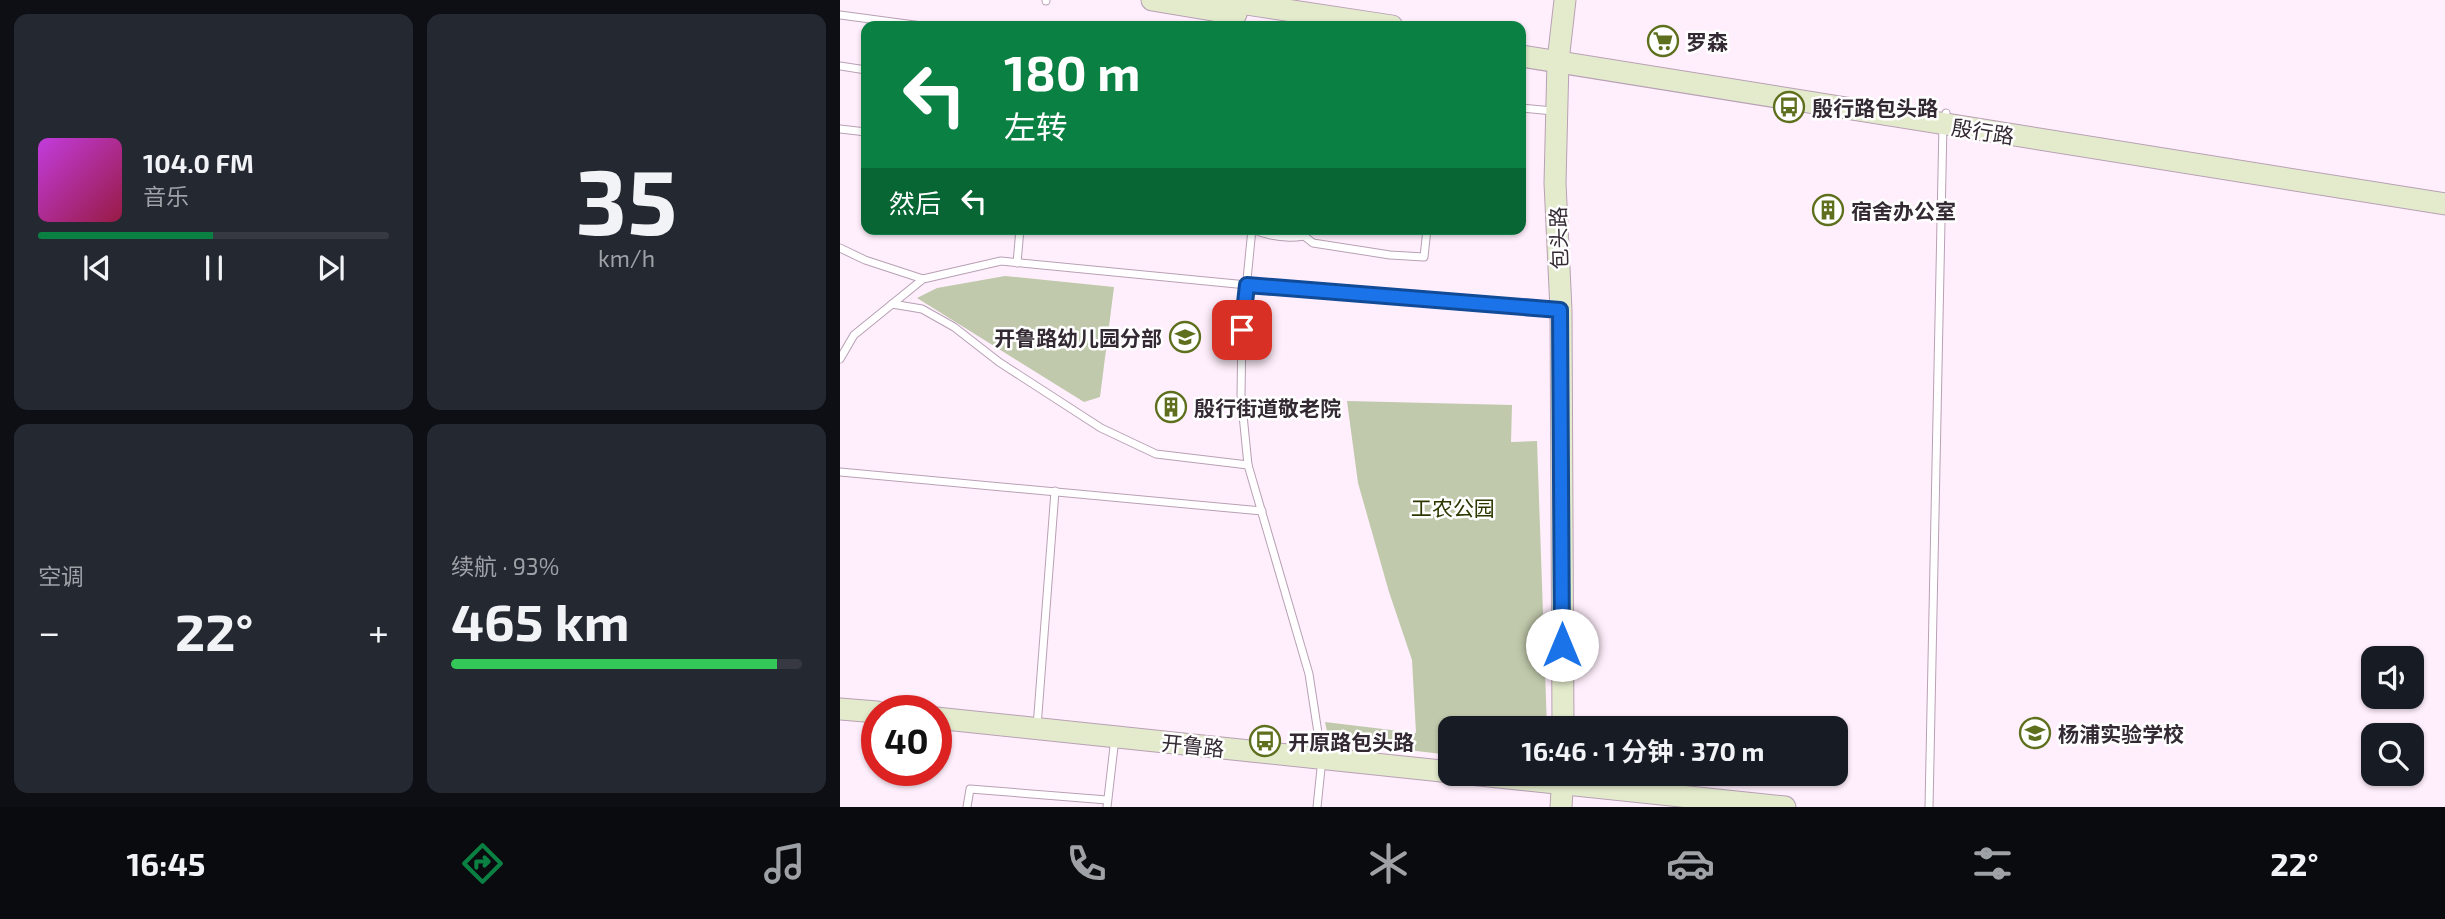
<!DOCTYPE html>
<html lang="zh">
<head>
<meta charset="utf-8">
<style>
  :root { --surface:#171b24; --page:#242831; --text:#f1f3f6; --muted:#9ea1a6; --line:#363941; --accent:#0b8043 }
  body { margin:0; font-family:"Exo 2","Noto Sans SC",sans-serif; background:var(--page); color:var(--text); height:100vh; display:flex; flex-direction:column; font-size:26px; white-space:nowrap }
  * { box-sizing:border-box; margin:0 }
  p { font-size:23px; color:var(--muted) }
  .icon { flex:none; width:38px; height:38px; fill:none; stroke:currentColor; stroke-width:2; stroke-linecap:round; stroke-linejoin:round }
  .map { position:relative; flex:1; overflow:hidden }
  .sheet { display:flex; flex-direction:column; gap:14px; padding:14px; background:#0d0f14; width:840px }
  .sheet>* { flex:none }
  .banner { position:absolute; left:21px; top:21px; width:665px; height:214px; border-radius:14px; box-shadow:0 2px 5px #0004; background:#0b8043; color:#fff; overflow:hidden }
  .tools { position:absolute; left:1521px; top:646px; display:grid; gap:14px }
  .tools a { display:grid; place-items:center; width:63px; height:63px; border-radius:14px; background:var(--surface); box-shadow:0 2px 5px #0004; font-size:35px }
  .speed { position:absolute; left:21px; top:695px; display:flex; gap:14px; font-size:35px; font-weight:700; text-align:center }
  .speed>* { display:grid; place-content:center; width:91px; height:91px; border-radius:50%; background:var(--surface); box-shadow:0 2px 5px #0004; line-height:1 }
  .speed .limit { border:10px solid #d22; background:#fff; color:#111 }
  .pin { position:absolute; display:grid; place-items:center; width:60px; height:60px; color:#fff; margin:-30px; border-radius:14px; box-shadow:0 4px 10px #0006 }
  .me { position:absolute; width:77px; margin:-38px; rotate:0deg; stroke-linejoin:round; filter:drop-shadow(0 0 5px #0008) }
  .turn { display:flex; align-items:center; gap:24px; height:147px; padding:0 28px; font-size:32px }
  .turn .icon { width:91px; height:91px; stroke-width:2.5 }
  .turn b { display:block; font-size:49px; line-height:60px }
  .then { display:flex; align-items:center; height:66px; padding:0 28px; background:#0003; gap:14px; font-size:26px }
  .big { font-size:52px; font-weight:700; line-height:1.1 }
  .sheet .widget { flex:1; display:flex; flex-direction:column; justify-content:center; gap:10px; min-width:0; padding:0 24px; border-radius:14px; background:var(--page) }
  .sheet .dial { align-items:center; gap:0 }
  .dial b { font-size:91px; line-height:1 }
  .song { display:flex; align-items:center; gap:21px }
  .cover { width:84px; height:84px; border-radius:10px; background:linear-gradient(135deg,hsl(290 70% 55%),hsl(340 70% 35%)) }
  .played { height:7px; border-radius:4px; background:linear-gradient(90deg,var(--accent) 50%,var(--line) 50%) }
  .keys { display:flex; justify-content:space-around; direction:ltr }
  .heat { display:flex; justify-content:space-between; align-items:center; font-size:38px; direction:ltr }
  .charge { height:10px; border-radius:5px; background:linear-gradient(90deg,#34c759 93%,var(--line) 0) }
  .sheet .tiles { flex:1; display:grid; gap:14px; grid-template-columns:repeat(2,1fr) }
  .trip { position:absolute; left:598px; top:716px; width:410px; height:70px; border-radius:14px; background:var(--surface); box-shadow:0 2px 5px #0004; font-weight:700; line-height:70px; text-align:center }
  .dock { display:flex; height:112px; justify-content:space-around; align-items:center; background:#090b0e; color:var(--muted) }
  .dock .icon { width:49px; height:49px }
  .dock .active { color:var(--accent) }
  .dock b { font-size:32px; color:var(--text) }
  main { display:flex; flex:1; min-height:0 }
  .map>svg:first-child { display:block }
  .green { fill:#c0c9ab }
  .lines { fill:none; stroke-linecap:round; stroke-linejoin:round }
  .lane-casing { stroke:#b8a0b5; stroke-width:9 }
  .secondary-casing { stroke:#b8a0b5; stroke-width:23 }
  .lane { stroke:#fff; stroke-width:7 }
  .secondary { stroke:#e3ebcc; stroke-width:21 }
  .route-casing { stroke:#114b97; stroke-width:18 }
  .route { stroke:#1a73e8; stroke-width:12 }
  .labels { text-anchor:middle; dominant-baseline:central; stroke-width:5; stroke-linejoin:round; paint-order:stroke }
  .poi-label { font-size:21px; font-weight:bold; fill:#342a33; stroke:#fff; text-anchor:start }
  .street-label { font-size:21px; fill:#342a33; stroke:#fff }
  .park-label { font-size:21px; fill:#2d3801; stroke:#fff }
</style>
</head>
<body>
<main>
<section class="sheet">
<div class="tiles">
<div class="widget">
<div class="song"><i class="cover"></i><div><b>104.0 FM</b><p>音乐</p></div></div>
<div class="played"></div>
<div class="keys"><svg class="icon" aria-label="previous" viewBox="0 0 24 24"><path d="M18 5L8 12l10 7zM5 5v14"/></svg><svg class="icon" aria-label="pause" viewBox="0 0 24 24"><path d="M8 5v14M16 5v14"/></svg><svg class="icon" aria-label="next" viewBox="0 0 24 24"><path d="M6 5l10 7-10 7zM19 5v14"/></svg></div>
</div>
<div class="widget dial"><b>35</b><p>km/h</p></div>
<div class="widget"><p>空调</p>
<div class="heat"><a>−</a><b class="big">22°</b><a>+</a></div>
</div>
<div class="widget"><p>续航 · 93%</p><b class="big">465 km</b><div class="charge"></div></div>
</div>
</section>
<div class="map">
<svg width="1605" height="807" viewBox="0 0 1605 807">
  <rect width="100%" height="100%" fill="#ffeffc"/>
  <!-- green -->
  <g class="green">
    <path d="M 165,276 L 274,287 L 260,397 L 244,402 L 77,298 L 97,288 Z"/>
    <path d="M 507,401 L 672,405 L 671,442 L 697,441 L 707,728 L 611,728 L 611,755 L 489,741 L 485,722 L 576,733 L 572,660 L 549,592 L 518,483 Z"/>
  </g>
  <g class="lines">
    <!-- lane casing -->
    <g class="lane-casing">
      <g id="lane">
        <path d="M 206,1 L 206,0"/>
        <path d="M 0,15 L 82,26"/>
        <path d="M 0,66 L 26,70"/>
        <path d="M 681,108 L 713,111"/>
        <path d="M 0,129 L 26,132"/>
        <path d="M 412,229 L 402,330 L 401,395 L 408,465 L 469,674 L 482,759 L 477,807"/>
        <path d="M 412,229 C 428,236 446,239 464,236 L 464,229"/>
        <path d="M 464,236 L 473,243 L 550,255 L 584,257 L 587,229"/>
        <path d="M 0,248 L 25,260 L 83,279"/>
        <path d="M 177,263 L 180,229"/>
        <path d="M 52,304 L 82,309 L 114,327 L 159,362 L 261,428 L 316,454 L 408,465"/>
        <path d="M 0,359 L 14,335 L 83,279 L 161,261 L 407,285 L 717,309"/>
        <path d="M 0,472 L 422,511"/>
        <path d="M 197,727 L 215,491"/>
        <path d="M 127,807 L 130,789 L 267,800"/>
        <path d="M 267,807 L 275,738"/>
        <path d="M 1089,807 L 1103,124 L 1106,113"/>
      </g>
    </g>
    <!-- secondary casing -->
    <g class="secondary-casing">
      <g id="secondary">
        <path d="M 312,0 L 396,14"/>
        <path d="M 380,0 L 552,26"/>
        <path d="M 681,56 L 1605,204"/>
        <path d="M 0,709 L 37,712"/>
        <path d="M 96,718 L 611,772"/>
        <path d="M 723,728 L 721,310 L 715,183 L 718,61 L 725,0"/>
        <path d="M 630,774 L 945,807"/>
        <path d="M 721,807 L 723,774"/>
      </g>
    </g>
    <!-- lane -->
    <use href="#lane" class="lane"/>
    <!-- secondary -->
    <use href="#secondary" class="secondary"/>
  </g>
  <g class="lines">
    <!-- route casing -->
    <g class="route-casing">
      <path id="route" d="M 402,330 L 407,285 L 720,310 L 722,645"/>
    </g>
    <!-- route -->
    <use href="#route" class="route"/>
  </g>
  <!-- icons -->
  <defs>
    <g id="supermarket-ring" transform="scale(1.575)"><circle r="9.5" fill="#fff" stroke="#5e701e" stroke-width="1.5"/><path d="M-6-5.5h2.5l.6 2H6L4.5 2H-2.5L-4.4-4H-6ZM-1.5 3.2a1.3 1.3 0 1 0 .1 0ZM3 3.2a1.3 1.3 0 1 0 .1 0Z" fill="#5e701e"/></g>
    <g id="bus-ring" transform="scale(1.575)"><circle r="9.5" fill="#fff" stroke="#5e701e" stroke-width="1.5"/><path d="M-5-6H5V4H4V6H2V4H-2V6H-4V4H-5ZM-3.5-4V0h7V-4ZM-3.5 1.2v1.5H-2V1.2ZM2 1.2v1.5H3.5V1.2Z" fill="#5e701e"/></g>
    <g id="building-ring" transform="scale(1.575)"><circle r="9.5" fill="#fff" stroke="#5e701e" stroke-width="1.5"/><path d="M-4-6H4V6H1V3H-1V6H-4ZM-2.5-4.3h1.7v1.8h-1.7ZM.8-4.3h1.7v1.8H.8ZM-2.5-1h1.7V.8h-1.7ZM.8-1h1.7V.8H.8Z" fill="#5e701e"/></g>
    <g id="school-ring" transform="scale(1.575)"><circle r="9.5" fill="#fff" stroke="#5e701e" stroke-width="1.5"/><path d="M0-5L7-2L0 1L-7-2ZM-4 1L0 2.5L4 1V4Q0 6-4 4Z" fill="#5e701e"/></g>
  </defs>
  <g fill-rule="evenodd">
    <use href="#supermarket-ring" x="823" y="41"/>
    <use href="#bus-ring" x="949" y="107"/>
    <use href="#building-ring" x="988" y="210"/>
    <use href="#school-ring" x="345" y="337"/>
    <use href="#building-ring" x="331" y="407"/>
    <use href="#school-ring" x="1195" y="733"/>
    <use href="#bus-ring" x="425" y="741"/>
  </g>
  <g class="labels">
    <!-- poi labels -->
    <g class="poi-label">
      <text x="846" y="41">罗森</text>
      <text x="972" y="107">殷行路包头路</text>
      <text x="1011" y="210">宿舍办公室</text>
      <text x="322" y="337" text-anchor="end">开鲁路幼儿园分部</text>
      <text x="354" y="407">殷行街道敬老院</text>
      <text x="1218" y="733">杨浦实验学校</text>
      <text x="448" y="741">开原路包头路</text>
    </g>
    <!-- street labels -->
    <g class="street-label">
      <text transform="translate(1143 131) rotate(9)">殷行路</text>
      <text transform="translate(718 238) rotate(-92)">包头路</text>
      <text transform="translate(353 745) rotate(6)">开鲁路</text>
    </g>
    <!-- park labels -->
    <g class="park-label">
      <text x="613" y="507">工农公园</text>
    </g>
  </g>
</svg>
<div class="tools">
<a><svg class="icon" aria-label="sound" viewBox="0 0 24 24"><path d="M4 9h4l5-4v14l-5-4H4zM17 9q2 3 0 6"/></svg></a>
<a><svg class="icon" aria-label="search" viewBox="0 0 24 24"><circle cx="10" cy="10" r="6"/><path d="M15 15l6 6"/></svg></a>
</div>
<div class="speed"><div class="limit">40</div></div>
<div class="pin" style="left:402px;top:330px;background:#d93025"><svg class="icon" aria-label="arrive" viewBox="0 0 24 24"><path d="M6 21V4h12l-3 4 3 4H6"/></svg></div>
<svg class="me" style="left:722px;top:645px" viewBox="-20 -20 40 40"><circle r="19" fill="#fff"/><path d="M0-13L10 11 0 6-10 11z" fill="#1a73e8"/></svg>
<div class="trip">16:46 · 1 分钟 · 370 m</div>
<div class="banner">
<div class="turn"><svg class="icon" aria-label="left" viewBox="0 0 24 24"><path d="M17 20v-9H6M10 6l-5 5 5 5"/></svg><div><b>180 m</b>左转</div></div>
<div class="then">然后<svg class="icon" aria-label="left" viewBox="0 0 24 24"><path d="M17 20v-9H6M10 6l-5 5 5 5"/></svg></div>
</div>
</div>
</main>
<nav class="dock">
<b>16:45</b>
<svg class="icon active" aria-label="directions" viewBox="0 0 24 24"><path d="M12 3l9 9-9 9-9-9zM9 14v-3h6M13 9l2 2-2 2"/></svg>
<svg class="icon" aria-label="music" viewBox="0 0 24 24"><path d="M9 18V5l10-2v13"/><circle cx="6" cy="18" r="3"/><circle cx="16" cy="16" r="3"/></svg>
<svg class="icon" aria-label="phone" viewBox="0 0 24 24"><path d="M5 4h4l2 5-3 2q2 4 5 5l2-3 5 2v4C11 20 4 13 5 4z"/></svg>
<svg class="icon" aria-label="climate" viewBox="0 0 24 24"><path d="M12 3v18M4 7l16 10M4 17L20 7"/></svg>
<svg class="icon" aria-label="car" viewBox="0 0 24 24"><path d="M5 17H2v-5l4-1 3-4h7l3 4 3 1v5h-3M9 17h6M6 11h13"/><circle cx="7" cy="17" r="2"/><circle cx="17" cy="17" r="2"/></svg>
<svg class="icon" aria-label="filters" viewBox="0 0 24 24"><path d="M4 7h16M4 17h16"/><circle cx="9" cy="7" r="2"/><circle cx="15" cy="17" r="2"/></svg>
<b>22°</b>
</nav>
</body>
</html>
